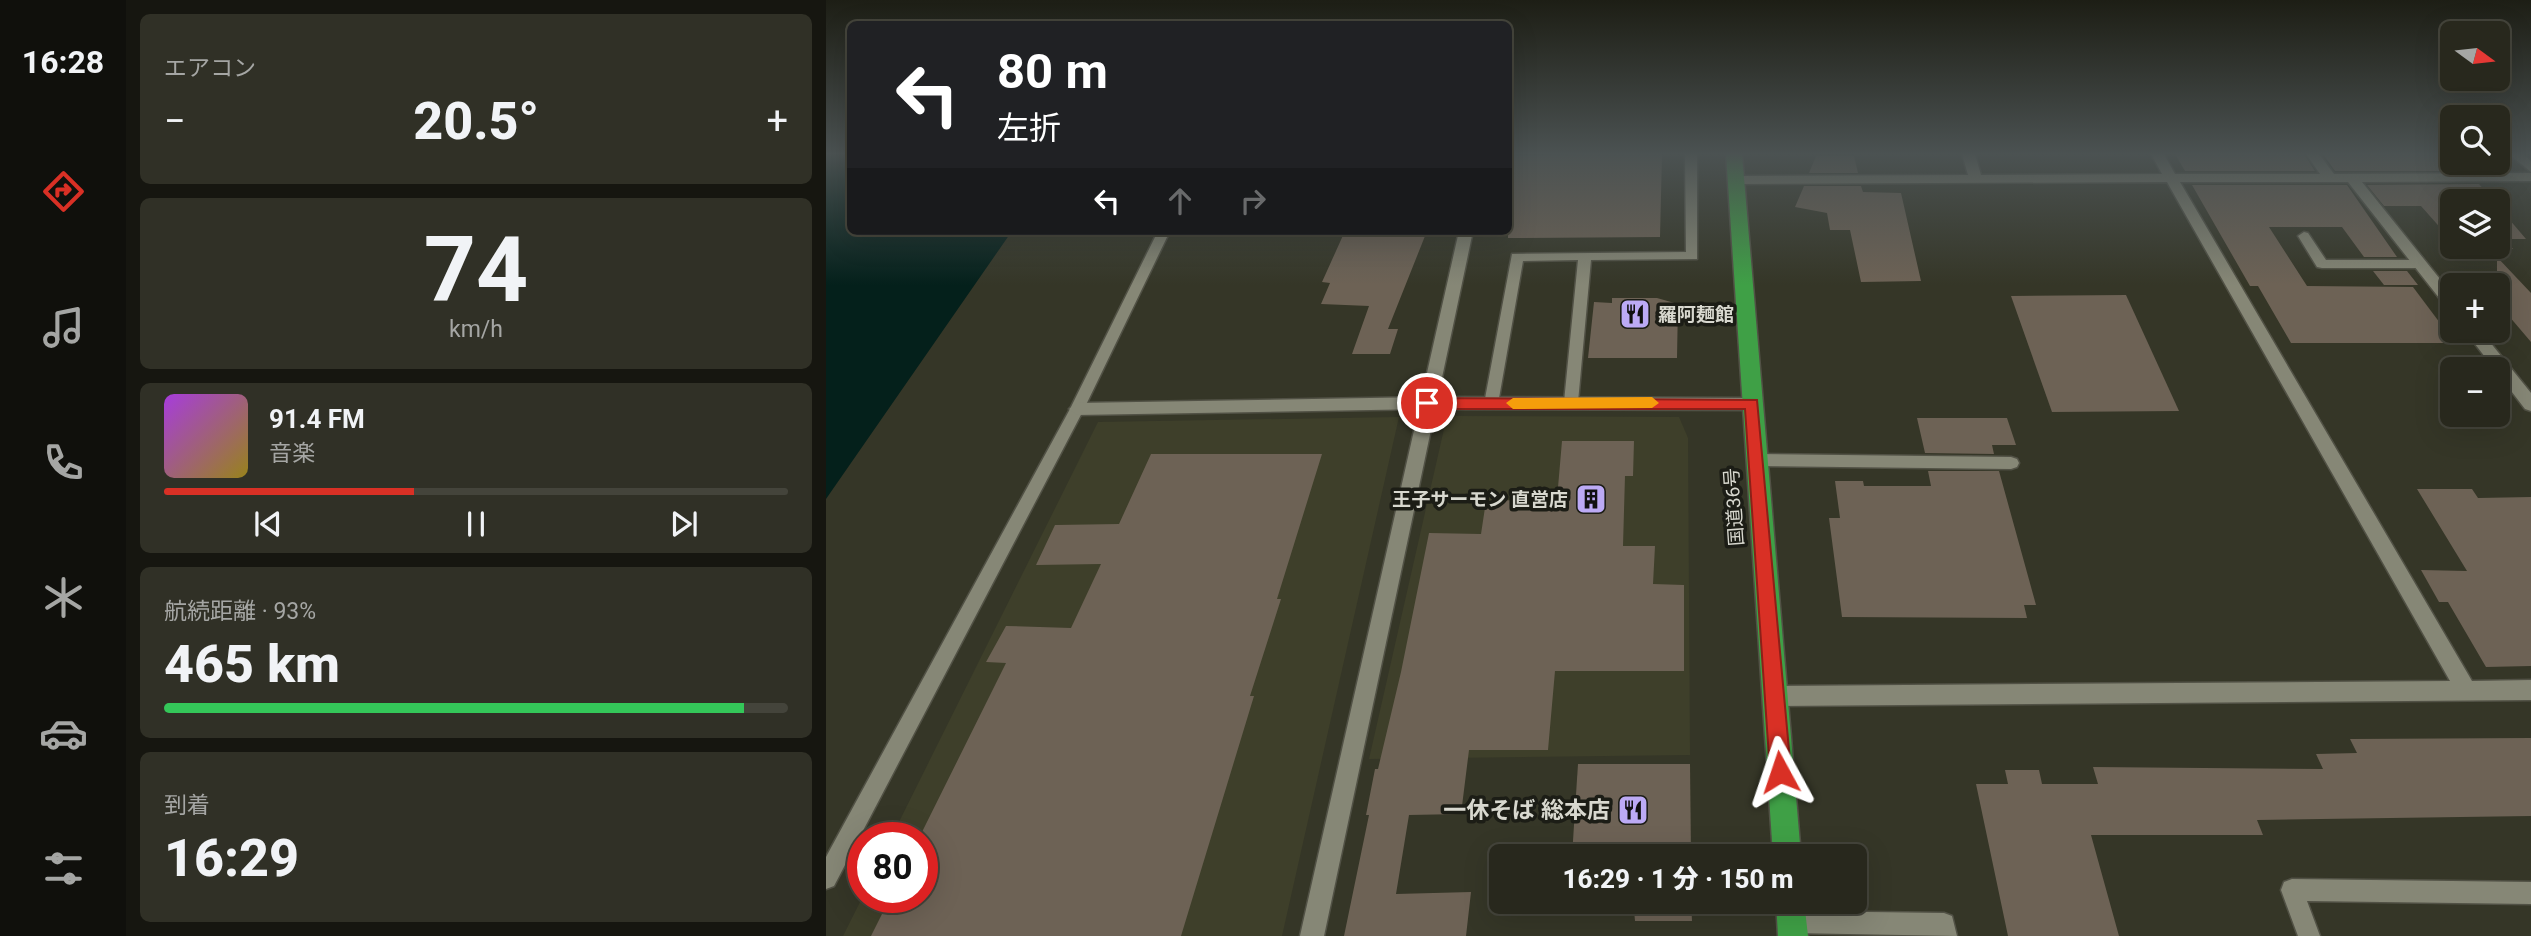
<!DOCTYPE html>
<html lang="ja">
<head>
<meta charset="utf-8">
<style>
  :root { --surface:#28281d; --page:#303026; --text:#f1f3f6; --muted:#a5a6a4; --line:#44443b; --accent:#d93025 }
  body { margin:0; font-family:Roboto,"Noto Sans JP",sans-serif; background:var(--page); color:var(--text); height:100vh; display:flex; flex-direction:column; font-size:26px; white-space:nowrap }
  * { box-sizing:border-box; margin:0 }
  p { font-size:23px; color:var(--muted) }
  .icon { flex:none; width:38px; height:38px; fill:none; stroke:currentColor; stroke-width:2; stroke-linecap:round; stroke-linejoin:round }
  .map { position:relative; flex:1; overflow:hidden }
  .details { display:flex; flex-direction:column; gap:14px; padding:14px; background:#161610; width:700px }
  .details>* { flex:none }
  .hud { position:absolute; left:21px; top:21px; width:665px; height:214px; border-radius:10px; box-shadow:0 7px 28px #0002,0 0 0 2px var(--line); background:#202124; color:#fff; overflow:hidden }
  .needle { width:46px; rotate:105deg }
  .fabs { position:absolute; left:1614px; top:21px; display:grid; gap:14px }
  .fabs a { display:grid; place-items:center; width:70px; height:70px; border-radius:10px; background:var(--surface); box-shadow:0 7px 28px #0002,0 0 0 2px var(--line); font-size:35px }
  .speed { position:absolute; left:21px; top:822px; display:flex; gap:14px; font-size:35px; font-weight:700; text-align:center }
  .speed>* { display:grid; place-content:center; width:91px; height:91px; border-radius:50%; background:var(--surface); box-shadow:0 7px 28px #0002,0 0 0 2px var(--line); line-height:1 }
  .speed .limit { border:10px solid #d22; background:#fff; color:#111 }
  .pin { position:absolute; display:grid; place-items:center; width:60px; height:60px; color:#fff; margin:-30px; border:4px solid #fff; border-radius:50%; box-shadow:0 2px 7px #0007 }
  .me { position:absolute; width:77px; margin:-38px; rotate:355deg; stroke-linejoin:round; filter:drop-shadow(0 0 5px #0008) }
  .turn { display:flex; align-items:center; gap:24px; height:147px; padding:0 35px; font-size:32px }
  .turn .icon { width:91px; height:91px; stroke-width:2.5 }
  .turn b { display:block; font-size:49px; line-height:60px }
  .lanes { display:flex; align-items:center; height:66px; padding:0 35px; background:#0003; justify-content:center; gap:35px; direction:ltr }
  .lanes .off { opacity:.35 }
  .big { font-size:52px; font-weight:800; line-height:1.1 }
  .details .widget { flex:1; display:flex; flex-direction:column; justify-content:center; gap:10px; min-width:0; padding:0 24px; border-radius:10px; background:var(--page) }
  .details .dial { align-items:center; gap:0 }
  .dial b { font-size:91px; line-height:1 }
  .song { display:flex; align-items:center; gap:21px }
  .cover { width:84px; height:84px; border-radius:10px; background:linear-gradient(135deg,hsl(280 70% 55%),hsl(50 70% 35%)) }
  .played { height:7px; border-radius:4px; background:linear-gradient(90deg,var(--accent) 40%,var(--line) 40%) }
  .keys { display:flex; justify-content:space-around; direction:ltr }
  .heat { display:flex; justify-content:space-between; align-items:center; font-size:38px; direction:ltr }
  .charge { height:10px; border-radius:5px; background:linear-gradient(90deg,#34c759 93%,var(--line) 0) }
  .trip { position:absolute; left:663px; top:844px; width:378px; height:70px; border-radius:10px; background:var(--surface); box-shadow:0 7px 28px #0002,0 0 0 2px var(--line); font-weight:800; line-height:70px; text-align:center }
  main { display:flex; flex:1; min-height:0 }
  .dock { display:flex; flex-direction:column; width:126px; justify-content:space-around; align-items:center; background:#10100c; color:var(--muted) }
  .dock .icon { width:49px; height:49px }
  .dock .on { color:var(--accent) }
  .dock b { font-size:32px; color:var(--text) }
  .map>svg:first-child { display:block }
  .built { fill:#3e3f2a }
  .water { fill:#04201b }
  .building { fill:#6d6255 }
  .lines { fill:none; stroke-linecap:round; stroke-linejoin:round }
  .lane-casing { stroke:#515145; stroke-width:3 }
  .street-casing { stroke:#515145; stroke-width:3 }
  .secondary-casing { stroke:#515145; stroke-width:3 }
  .highway-casing { stroke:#515145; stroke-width:3 }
  .lane { fill:#868776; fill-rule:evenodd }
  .street { fill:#868776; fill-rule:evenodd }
  .secondary { fill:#868776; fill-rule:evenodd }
  .highway { fill:#3fa046; fill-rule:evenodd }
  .route { fill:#d93025; stroke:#8d1f18; stroke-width:2 }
  .slow { fill:#f59e0b }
  .labels { text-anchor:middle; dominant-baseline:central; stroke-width:7; stroke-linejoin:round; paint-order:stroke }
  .poi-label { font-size:19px; font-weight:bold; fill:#d8d8cf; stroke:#1c1d16; text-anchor:start }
  .street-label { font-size:19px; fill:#d8d8cf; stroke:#1c1d16 }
  .near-poi-label { font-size:23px; font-weight:bold; fill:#d8d8cf; stroke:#1c1d16; text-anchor:end }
</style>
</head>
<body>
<main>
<nav class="dock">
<b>16:28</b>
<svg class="icon on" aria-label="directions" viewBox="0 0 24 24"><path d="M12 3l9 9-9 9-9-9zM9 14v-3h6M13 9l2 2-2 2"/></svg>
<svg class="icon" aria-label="music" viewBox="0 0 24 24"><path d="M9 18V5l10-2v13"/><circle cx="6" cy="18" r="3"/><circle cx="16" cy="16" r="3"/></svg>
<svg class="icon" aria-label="phone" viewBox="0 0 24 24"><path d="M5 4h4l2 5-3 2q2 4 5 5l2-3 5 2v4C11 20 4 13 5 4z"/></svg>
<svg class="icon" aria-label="climate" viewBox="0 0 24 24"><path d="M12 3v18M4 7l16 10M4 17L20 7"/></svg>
<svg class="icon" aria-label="car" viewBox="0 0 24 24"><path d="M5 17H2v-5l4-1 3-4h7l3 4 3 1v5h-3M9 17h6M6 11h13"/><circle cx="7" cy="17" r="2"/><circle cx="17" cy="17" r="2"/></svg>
<svg class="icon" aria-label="filters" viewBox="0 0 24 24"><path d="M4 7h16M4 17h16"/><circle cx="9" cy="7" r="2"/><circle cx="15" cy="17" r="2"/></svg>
</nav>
<section class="details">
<div class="widget"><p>エアコン</p>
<div class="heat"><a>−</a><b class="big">20.5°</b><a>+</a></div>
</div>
<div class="widget dial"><b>74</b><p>km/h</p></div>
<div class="widget">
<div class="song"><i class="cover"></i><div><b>91.4 FM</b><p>音楽</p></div></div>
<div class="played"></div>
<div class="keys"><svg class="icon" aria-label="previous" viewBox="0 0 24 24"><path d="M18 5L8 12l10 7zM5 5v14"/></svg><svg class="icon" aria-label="pause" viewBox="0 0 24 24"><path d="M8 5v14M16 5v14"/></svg><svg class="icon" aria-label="next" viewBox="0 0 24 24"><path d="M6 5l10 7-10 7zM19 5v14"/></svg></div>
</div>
<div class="widget"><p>航続距離 · 93%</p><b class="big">465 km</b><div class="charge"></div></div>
<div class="widget"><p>到着</p><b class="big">16:29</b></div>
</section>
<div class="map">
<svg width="1705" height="936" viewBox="0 0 1705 936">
  <rect width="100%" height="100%" fill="#353627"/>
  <!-- built -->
  <g class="built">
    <path d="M 627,416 L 853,417 L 862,438 L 864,755 L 543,759 L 618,429 Z"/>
    <path d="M 573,417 L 456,936 L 17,936 L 37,896 L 96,898 L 96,838 L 65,838 L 272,422 Z"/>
  </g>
  <!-- water -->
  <path class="water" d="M 0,154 L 24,154 L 24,231 L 186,231 L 0,499 Z"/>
  <!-- building -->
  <g class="building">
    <path d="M 755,154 L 836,154 L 834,237 L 682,238 L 682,156 Z"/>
    <path d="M 1349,154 L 1478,154 L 1489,171 L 1359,171 Z"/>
    <path d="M 1497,154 L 1626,154 L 1626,163 L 1634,163 L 1641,171 L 1509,171 Z"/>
    <path d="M 990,156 L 1028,156 L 1032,173 L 983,173 Z"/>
    <path d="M 1653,184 L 1668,201 L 1626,201 L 1626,241 L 1595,206 L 1558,206 L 1541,185 Z"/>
    <path d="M 1366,185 L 1521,185 L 1571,257 L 1538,257 L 1516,227 L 1443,227 L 1481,286 L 1587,287 L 1629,343 L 1465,343 L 1432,286 L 1424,286 Z"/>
    <path d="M 978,186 L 1035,186 L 1037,192 L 1075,193 L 1095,281 L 1035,282 L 1024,230 L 1004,230 L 1001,213 L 969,207 Z"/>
    <path d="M 1671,205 L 1700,239 L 1679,239 L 1687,249 L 1632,248 L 1671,247 Z"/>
    <path d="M 519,231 L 601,231 L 562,329 L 572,329 L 564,354 L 526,354 L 543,306 L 495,304 L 504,283 L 496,282 Z"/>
    <path d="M 1671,257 L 1705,293 L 1705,342 L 1671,302 Z"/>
    <path d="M 1547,271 L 1581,271 L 1592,285 L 1558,285 Z"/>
    <path d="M 1300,295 L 1353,411 L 1226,412 L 1185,296 Z"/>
    <path d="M 786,298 L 831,298 L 852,304 L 851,358 L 762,358 L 768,302 L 786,303 Z"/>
    <path d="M 1091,418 L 1181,418 L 1190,445 L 1166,445 L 1168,454 L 1099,453 Z"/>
    <path d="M 736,441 L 808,441 L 807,476 L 799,476 L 797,546 L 829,546 L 827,584 L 858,585 L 858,671 L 729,671 L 722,750 L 643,750 L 635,814 L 583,815 L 570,894 L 645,892 L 640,936 L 518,936 L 543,815 L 540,815 L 549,769 L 552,769 L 575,672 L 603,533 L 655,534 L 660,501 L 731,499 Z"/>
    <path d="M 325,454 L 496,454 L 451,599 L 455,599 L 424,696 L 428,696 L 355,936 L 45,936 L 64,898 L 96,898 L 96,832 L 180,663 L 160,662 L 180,626 L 245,628 L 275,564 L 210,565 L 229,525 L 293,524 Z"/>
    <path d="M 1102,471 L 1173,471 L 1210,605 L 1198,605 L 1201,618 L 1016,617 L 1003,518 L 1014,518 L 1009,481 L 1037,481 L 1038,486 L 1105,486 Z"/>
    <path d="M 1591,489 L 1646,489 L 1652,498 L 1705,497 L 1705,666 L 1660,667 L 1622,602 L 1613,602 L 1595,570 L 1641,571 Z"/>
    <path d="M 1705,738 L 1705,816 L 1431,820 L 1437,835 L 1265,835 L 1293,936 L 1182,936 L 1150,784 L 1182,784 L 1179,770 L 1213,770 L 1216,784 L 1272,784 L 1267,767 L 1497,769 L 1490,754 L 1531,753 L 1524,739 Z"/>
    <path d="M 752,764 L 864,764 L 865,856 L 746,856 Z"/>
    <path d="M 743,901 L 865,901 L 866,921 L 809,921 L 808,910 L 742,911 Z"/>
  </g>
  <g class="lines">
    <!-- lane casing -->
    <g class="lane-casing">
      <g id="lane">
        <path d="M 859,154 L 871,154 L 871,259 L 765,260 L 752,402 L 745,407 L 738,402 L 752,260 L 697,261 L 672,404 L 670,408 L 660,408 L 658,404 L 686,254 L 860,252 Z"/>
        <path d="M 332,231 L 344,231 L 258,409 L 8,886 L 0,889 L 0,857 L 244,409 Z"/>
        <path d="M 1478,232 L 1482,233 L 1500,260 L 1595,260 L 1601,264 L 1595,268 L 1496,268 L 1491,267 L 1472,236 Z"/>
        <path d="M 930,454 L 1185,457 L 1191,459 L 1193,463 L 1191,467 L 1185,469 L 930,466 L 924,464 L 922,460 L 924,456 Z"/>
        <path d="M 1466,879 L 1705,882 L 1705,904 L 1481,901 L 1494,936 L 1472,936 L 1455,890 L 1458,882 Z"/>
        <path d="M 966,911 L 1118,913 L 1126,916 L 1131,936 L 966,933 L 958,930 L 955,922 L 958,914 Z"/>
      </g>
    </g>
    <!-- street casing -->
    <g class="street-casing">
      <g id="street">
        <path d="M 1136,154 L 1149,154 L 1155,175 L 1336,174 L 1325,154 L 1338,154 L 1349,174 L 1494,174 L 1480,154 L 1493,154 L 1508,174 L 1705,173 L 1705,181 L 1536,182 L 1626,294 L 1626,309 L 1621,308 L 1522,182 L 1354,182 L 1646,681 L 1705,680 L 1705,700 L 948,706 L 941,703 L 938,696 L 941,689 L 948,686 L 1624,681 L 1341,182 L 910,184 L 903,180 L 910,176 L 1142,175 Z"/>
        <path d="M 1639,331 L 1655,331 L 1705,393 L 1705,411 L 1699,409 Z"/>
        <path d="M 601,397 L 926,398 L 934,404 L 926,410 L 601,409 L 251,415 L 243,409 L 251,403 Z"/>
      </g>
    </g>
    <!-- secondary casing -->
    <g class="secondary-casing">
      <g id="secondary">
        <path d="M 1683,154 L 1697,154 L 1705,161 L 1705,172 Z"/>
        <path d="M 633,231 L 647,231 L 498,936 L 474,936 Z"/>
      </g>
    </g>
    <!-- highway casing -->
    <g class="highway-casing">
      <g id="highway">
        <path d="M 900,154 L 916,154 L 975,856 L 947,856 Z"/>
        <path d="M 950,901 L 978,901 L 982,936 L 952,936 Z"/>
      </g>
    </g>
    <!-- lane -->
    <use href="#lane" class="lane"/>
    <!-- street -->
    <use href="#street" class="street"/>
    <!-- secondary -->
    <use href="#secondary" class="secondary"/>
    <!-- highway -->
    <use href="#highway" class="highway"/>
  </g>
  <!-- sky -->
  <linearGradient id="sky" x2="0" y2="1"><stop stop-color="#1d1e15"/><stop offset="0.54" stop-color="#4b5252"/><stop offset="1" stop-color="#4b5252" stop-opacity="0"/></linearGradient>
  <rect width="1705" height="285" fill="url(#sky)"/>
  <!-- route -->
  <path class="route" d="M 601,398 L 931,400 L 965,772 L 962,779 L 954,782 L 947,779 L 944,772 L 919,409 L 601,409 L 594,403 Z"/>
  <!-- slow -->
  <path class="slow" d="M 826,397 L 833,403 L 826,408 L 687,409 L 680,403 L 687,398 Z"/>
  <!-- icons -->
  <defs>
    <g id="restaurant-square" transform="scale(1.575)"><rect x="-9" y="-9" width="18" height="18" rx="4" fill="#bcaaf5" stroke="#1c1d16"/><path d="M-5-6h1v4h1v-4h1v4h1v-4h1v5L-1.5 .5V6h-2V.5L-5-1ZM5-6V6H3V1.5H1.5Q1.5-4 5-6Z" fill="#111"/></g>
    <g id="building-square" transform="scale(1.575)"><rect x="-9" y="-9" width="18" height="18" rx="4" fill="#bcaaf5" stroke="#1c1d16"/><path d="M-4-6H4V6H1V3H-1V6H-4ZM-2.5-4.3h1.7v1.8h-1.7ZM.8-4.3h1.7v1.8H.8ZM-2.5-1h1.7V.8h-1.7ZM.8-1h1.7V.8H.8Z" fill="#111"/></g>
  </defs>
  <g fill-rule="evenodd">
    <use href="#restaurant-square" x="809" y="314"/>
    <use href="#building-square" x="765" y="499"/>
    <use href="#restaurant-square" x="807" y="810"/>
  </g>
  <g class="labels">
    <!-- poi labels -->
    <g class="poi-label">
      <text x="832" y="314">羅阿麺館</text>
      <text x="742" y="499" text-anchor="end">王子サーモン 直営店</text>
    </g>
    <!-- street labels -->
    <g class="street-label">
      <text transform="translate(908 507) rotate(-94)">国道36号</text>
    </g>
    <!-- near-poi labels -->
    <g class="near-poi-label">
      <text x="784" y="810">一休そば 総本店</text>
    </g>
  </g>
</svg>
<div class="fabs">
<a><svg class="needle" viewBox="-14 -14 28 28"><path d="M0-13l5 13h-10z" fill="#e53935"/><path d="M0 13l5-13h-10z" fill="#a5a6a4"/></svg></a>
<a><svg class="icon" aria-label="search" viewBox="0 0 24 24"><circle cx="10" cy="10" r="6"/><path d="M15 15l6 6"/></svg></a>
<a><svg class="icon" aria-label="layers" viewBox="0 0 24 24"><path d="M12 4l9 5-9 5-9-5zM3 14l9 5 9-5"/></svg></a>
<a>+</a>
<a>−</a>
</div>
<div class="speed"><div class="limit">80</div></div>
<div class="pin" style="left:601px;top:403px;background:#d93025"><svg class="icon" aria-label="arrive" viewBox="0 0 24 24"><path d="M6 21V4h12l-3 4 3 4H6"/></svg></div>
<svg class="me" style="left:954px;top:772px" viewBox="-20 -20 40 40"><path d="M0-17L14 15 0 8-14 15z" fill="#d93025" stroke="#fff" stroke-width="4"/></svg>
<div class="trip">16:29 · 1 分 · 150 m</div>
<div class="hud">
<div class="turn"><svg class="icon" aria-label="left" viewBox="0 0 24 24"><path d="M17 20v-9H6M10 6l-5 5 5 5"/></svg><div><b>80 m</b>左折</div></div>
<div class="lanes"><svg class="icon" aria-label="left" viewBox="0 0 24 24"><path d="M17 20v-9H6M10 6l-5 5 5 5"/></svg><svg class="icon off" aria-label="ahead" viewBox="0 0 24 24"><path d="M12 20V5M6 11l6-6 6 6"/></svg><svg class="icon off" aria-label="right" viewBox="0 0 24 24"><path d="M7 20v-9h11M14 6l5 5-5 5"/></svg></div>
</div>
</div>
</main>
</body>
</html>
